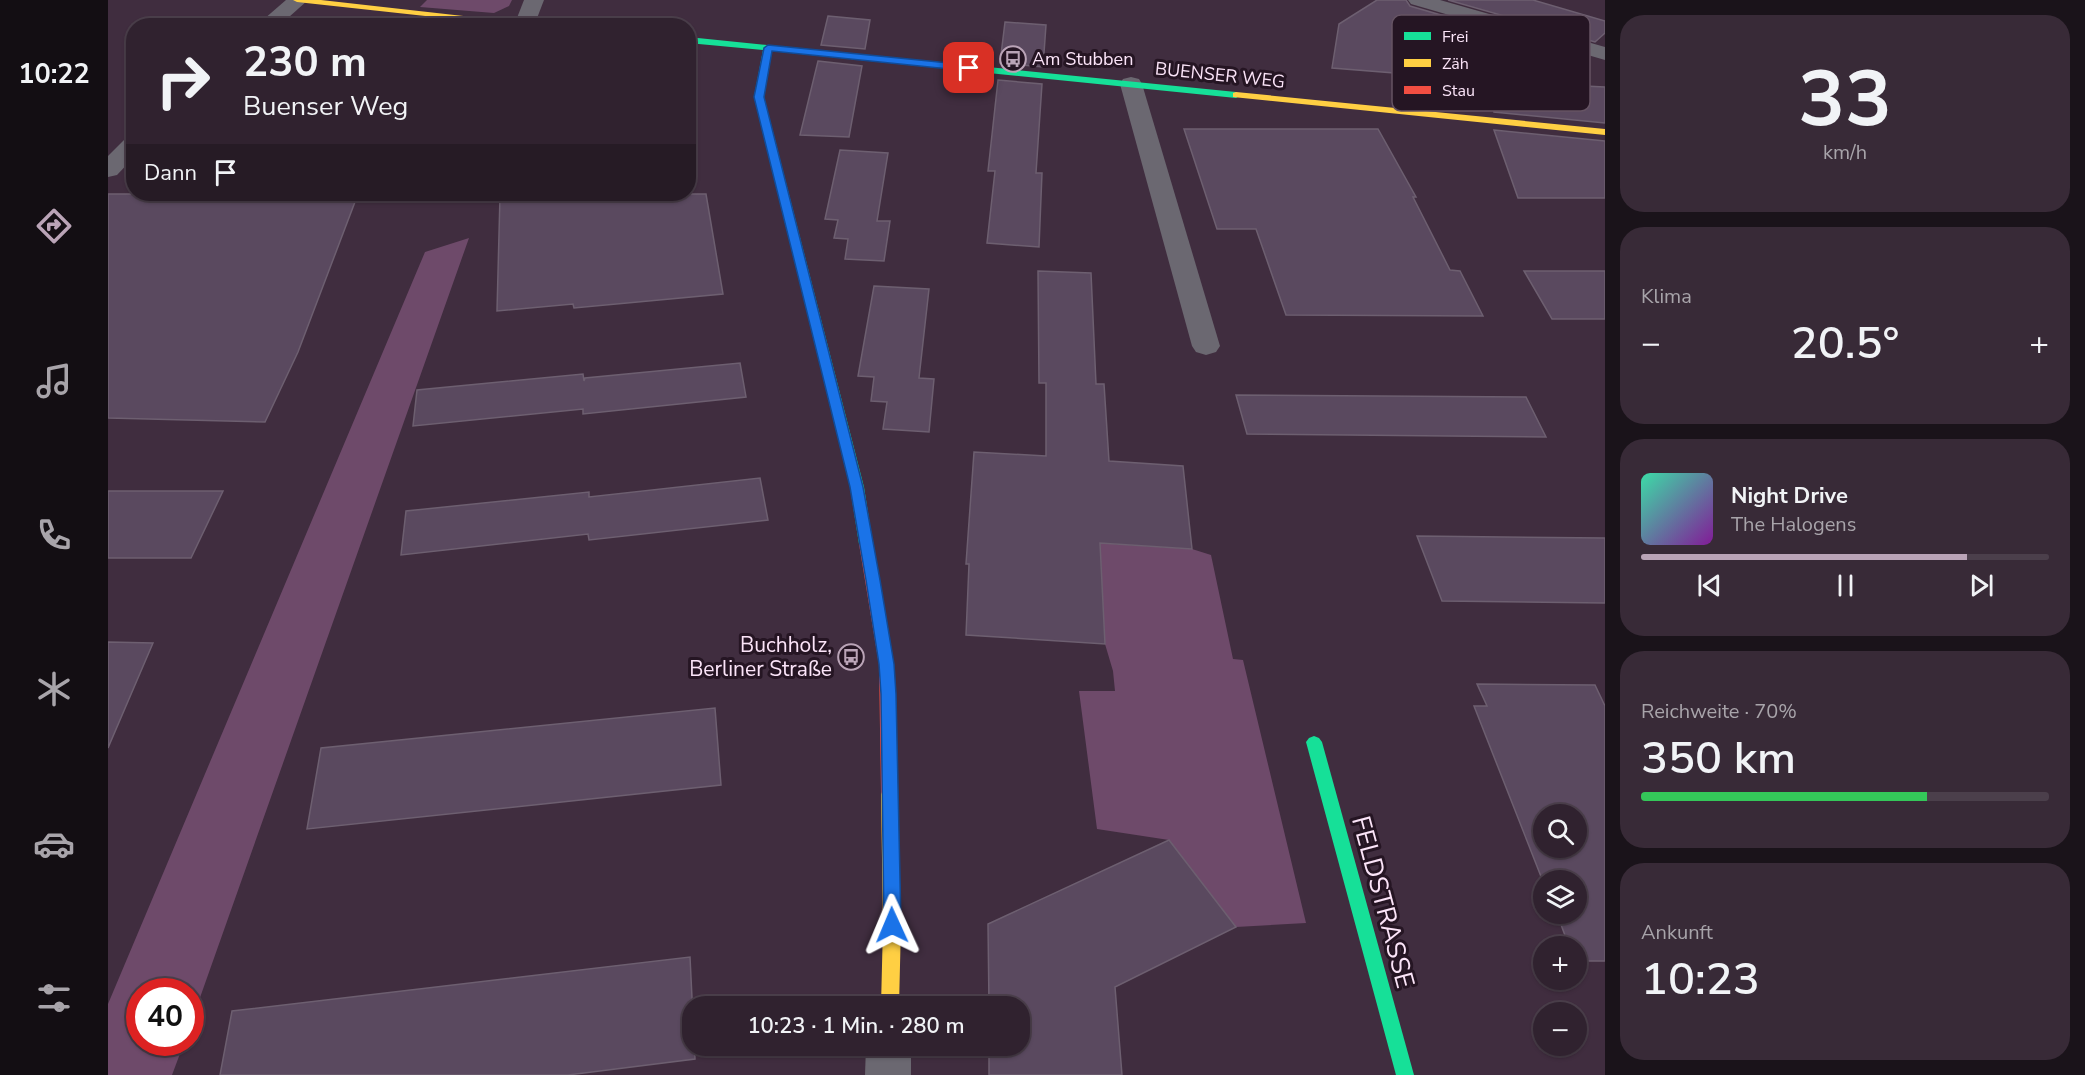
<!DOCTYPE html>
<html lang="de">
<head>
<meta charset="utf-8">
<style>
  :root { --surface:#30222f; --page:#382a37; --text:#f1f3f6; --muted:#a8a4aa; --line:#4b3f4b; --accent:#baa4b7 }
  body { margin:0; font-family:"Nunito Sans",sans-serif; background:var(--page); color:var(--text); height:100vh; display:flex; flex-direction:column; font-size:22px; white-space:nowrap }
  * { box-sizing:border-box; margin:0 }
  p { font-size:20px; color:var(--muted) }
  .icon { flex:none; width:33px; height:33px; fill:none; stroke:currentColor; stroke-width:2; stroke-linecap:round; stroke-linejoin:round }
  .map { position:relative; flex:1; overflow:hidden }
  .side { display:flex; flex-direction:column; gap:15px; padding:15px; background:#1a131a; width:480px }
  .side>* { flex:none }
  .top-card { position:absolute; left:18px; top:18px; width:570px; height:183px; border-radius:24px; box-shadow:0 2px 4px #0004,0 0 0 2px var(--line); background:#30222f; color:var(--text); overflow:hidden }
  .buttons { position:absolute; left:1425px; top:804px; display:grid; gap:12px }
  .buttons a { display:grid; place-items:center; width:54px; height:54px; border-radius:50%; background:var(--surface); box-shadow:0 2px 4px #0004,0 0 0 2px var(--line); font-size:30px }
  .speed { position:absolute; left:18px; top:978px; display:flex; gap:12px; font-size:30px; font-weight:700; text-align:center }
  .speed>* { display:grid; place-content:center; width:78px; height:78px; border-radius:50%; background:var(--surface); box-shadow:0 2px 4px #0004,0 0 0 2px var(--line); line-height:1 }
  .speed .limit { border:9px solid #d22; background:#fff; color:#111 }
  .pin { position:absolute; display:grid; place-items:center; width:51px; height:51px; color:#fff; margin:-26px; border-radius:12px; box-shadow:0 3px 9px #0006 }
  .me { position:absolute; width:66px; margin:-33px; rotate:359deg; stroke-linejoin:round; filter:drop-shadow(0 0 4px #0008) }
  .turn { display:flex; align-items:center; gap:21px; height:126px; padding:0 18px; font-size:27px }
  .turn .icon { width:78px; height:78px; stroke-width:2.5 }
  .turn b { display:block; font-size:42px; line-height:51px }
  .then { display:flex; align-items:center; height:57px; padding:0 18px; background:#0003; gap:12px; font-size:22px }
  .big { font-size:45px; font-weight:600; line-height:1.1 }
  .side .tile { flex:1; display:flex; flex-direction:column; justify-content:center; gap:9px; min-width:0; padding:0 21px; border-radius:24px; background:var(--page) }
  .side .dial { align-items:center; gap:0 }
  .dial b { font-size:78px; line-height:1 }
  .song { display:flex; align-items:center; gap:18px }
  .cover { width:72px; height:72px; border-radius:9px; background:linear-gradient(135deg,hsl(160 70% 55%),hsl(290 70% 35%)) }
  .played { height:6px; border-radius:3px; background:linear-gradient(90deg,var(--accent) 80%,var(--line) 80%) }
  .keys { display:flex; justify-content:space-around; direction:ltr }
  .heat { display:flex; justify-content:space-between; align-items:center; font-size:33px; direction:ltr }
  .charge { height:9px; border-radius:4px; background:linear-gradient(90deg,#34c759 70%,var(--line) 0) }
  .trip { position:absolute; left:574px; top:996px; width:348px; height:60px; border-radius:24px; background:var(--surface); box-shadow:0 2px 4px #0004,0 0 0 2px var(--line); font-weight:600; line-height:60px; text-align:center }
  main { display:flex; flex:1; min-height:0 }
  .menu { display:flex; flex-direction:column; width:108px; justify-content:space-around; align-items:center; background:#130e13; color:var(--muted) }
  .menu .icon { width:42px; height:42px }
  .menu .selected { color:var(--accent) }
  .menu b { font-size:27px; color:var(--text) }
  .map>svg:first-child { display:block }
  .green { fill:#6e4a6a }
  .building { fill:#5a495f; stroke:#6d5f70; stroke-width:1.5; fill-rule:evenodd }
  .lines { fill:none; stroke-linecap:round; stroke-linejoin:round }
  .street { fill:#6b6871; fill-rule:evenodd }
  .fast { fill:#16e098; fill-rule:evenodd }
  .slow { fill:#ffcf43; fill-rule:evenodd }
  .jam { fill:#f24e42; fill-rule:evenodd }
  .route { fill:#1a73e8; stroke:#114b97; stroke-width:1.5 }
  .labels { text-anchor:middle; dominant-baseline:central; stroke-width:6; stroke-linejoin:round; paint-order:stroke }
  .far-poi-label { font-size:18px; fill:#fbe4f8; stroke:#251523; text-anchor:start }
  .far-street-label { font-size:18px; fill:#fbe4f8; stroke:#251523 }
  .poi-label { font-size:21px; fill:#fbe4f8; stroke:#251523; text-anchor:end }
  .near-street-label { font-size:26px; fill:#fbe4f8; stroke:#251523 }
  .key { fill:#251523; stroke:#655363; stroke-width:1.5 }
  .key-label { font-size:16px; fill:#fbe4f8 }
</style>
</head>
<body>
<main>
<nav class="menu">
<b>10:22</b>
<svg class="icon selected" aria-label="directions" viewBox="0 0 24 24"><path d="M12 3l9 9-9 9-9-9zM9 14v-3h6M13 9l2 2-2 2"/></svg>
<svg class="icon" aria-label="music" viewBox="0 0 24 24"><path d="M9 18V5l10-2v13"/><circle cx="6" cy="18" r="3"/><circle cx="16" cy="16" r="3"/></svg>
<svg class="icon" aria-label="phone" viewBox="0 0 24 24"><path d="M5 4h4l2 5-3 2q2 4 5 5l2-3 5 2v4C11 20 4 13 5 4z"/></svg>
<svg class="icon" aria-label="climate" viewBox="0 0 24 24"><path d="M12 3v18M4 7l16 10M4 17L20 7"/></svg>
<svg class="icon" aria-label="car" viewBox="0 0 24 24"><path d="M5 17H2v-5l4-1 3-4h7l3 4 3 1v5h-3M9 17h6M6 11h13"/><circle cx="7" cy="17" r="2"/><circle cx="17" cy="17" r="2"/></svg>
<svg class="icon" aria-label="filters" viewBox="0 0 24 24"><path d="M4 7h16M4 17h16"/><circle cx="9" cy="7" r="2"/><circle cx="15" cy="17" r="2"/></svg>
</nav>
<div class="map">
<svg width="1497" height="1075" viewBox="0 0 1497 1075">
  <rect width="100%" height="100%" fill="#402d3f"/>
  <!-- green -->
  <g class="green">
    <path d="M 319,0 L 404,0 L 401,6 L 386,13 L 312,7 Z"/>
    <path d="M 361,238 L 83,1023 L 82,992 L 32,992 L 32,1042 L 76,1043 L 64,1075 L 0,1075 L 0,1004 L 317,252 Z"/>
    <path d="M 990,543 L 1084,549 L 1103,555 L 1125,659 L 1135,660 L 1198,923 L 1128,927 L 1061,840 L 989,829 L 971,691 L 1007,691 L 1005,671 L 997,644 Z"/>
  </g>
  <!-- building -->
  <g class="building">
    <path d="M 1269,0 L 1298,0 L 1302,6 L 1471,55 L 1436,84 L 1497,87 L 1497,123 L 1386,112 L 1387,81 L 1224,68 L 1231,24 Z"/>
    <path d="M 1340,0 L 1425,0 L 1497,21 L 1497,33 L 1487,42 Z"/>
    <path d="M 720,16 L 762,20 L 757,49 L 713,45 Z"/>
    <path d="M 897,22 L 938,25 L 935,67 L 892,63 Z"/>
    <path d="M 710,61 L 754,66 L 741,137 L 692,135 Z"/>
    <path d="M 890,80 L 934,84 L 928,173 L 934,173 L 931,247 L 879,243 L 887,171 L 880,171 Z"/>
    <path d="M 1076,129 L 1270,129 L 1308,197 L 1305,197 L 1342,270 L 1352,271 L 1375,316 L 1178,315 L 1148,229 L 1109,229 Z"/>
    <path d="M 1386,130 L 1497,141 L 1497,198 L 1410,198 Z"/>
    <path d="M 732,150 L 780,153 L 769,221 L 782,221 L 776,261 L 737,259 L 740,239 L 726,238 L 730,220 L 717,219 Z"/>
    <path d="M 0,194 L 250,194 L 190,352 L 157,422 L 0,418 Z"/>
    <path d="M 425,194 L 598,194 L 615,294 L 466,308 L 465,304 L 389,311 L 392,196 Z"/>
    <path d="M 930,271 L 983,273 L 988,384 L 996,384 L 1001,461 L 1075,466 L 1084,549 L 992,543 L 997,644 L 858,635 L 861,564 L 858,564 L 866,452 L 938,456 L 938,383 L 931,383 Z"/>
    <path d="M 1416,271 L 1497,271 L 1497,319 L 1444,319 Z"/>
    <path d="M 766,286 L 821,289 L 811,378 L 826,379 L 821,432 L 775,429 L 779,402 L 763,401 L 766,377 L 750,376 Z"/>
    <path d="M 632,363 L 638,397 L 475,414 L 475,409 L 305,426 L 309,390 L 475,374 L 476,381 L 477,378 Z"/>
    <path d="M 1128,395 L 1418,397 L 1438,437 L 1139,434 Z"/>
    <path d="M 652,478 L 660,520 L 481,540 L 480,534 L 293,555 L 298,511 L 481,492 L 481,497 Z"/>
    <path d="M 0,491 L 115,491 L 83,558 L 0,558 Z"/>
    <path d="M 1309,536 L 1497,538 L 1497,603 L 1334,601 Z"/>
    <path d="M 0,642 L 45,643 L 0,748 Z"/>
    <path d="M 1369,684 L 1487,685 L 1497,706 L 1497,961 L 1468,961 L 1468,946 L 1461,946 L 1449,914 L 1468,914 L 1468,880 L 1434,879 L 1366,706 L 1379,706 ZM 1436,814 L 1468,814 L 1468,848 L 1436,848 Z"/>
    <path d="M 607,708 L 613,785 L 199,829 L 213,748 Z"/>
    <path d="M 1061,840 L 1128,927 L 1007,987 L 1014,1075 L 881,1075 L 881,1046 L 912,1046 L 912,1006 L 881,1006 L 880,924 Z"/>
    <path d="M 582,957 L 587,1059 L 460,1075 L 112,1075 L 124,1011 Z"/>
  </g>
  <g class="lines">
    <!-- street -->
    <g class="street">
      <path d="M 178,0 L 200,0 L 171,26 L 148,26 Z"/>
      <path d="M 416,0 L 436,0 L 426,26 L 408,26 L 407,23 Z"/>
      <path d="M 1300,0 L 1332,0 L 1497,47 L 1497,60 L 1303,4 Z"/>
      <path d="M 1023,77 L 1031,79 L 1034,84 L 1112,346 L 1108,352 L 1098,355 L 1088,352 L 1084,346 L 1012,84 L 1015,79 Z"/>
      <path d="M 26,136 L 26,157 L 9,175 L 0,177 L 0,156 L 18,138 Z"/>
      <path d="M 758,1046 L 803,1046 L 803,1075 L 757,1075 Z"/>
    </g>
    <!-- fast -->
    <g class="fast">
      <path d="M 580,37 L 1128,92 L 1133,95 L 1128,98 L 664,51 L 656,97 L 756,487 L 765,544 L 758,549 L 751,544 L 742,487 L 646,97 L 655,50 L 580,43 Z"/>
      <path d="M 1206,736 L 1211,738 L 1214,742 L 1306,1075 L 1288,1075 L 1198,742 L 1201,738 Z"/>
    </g>
    <!-- slow -->
    <g class="slow">
      <path d="M 185,0 L 213,0 L 443,26 L 410,26 L 189,2 Z"/>
      <path d="M 1128,92 L 1497,129 L 1497,135 L 1125,97 L 1125,93 Z"/>
      <path d="M 781,785 L 787,787 L 789,792 L 793,925 L 791,1006 L 773,1006 L 775,925 L 773,792 L 775,787 Z"/>
    </g>
    <!-- jam -->
    <path class="jam" d="M 758,539 L 765,544 L 785,665 L 789,792 L 787,797 L 781,799 L 775,797 L 773,792 L 771,665 L 751,544 Z"/>
  </g>
  <!-- route -->
  <path class="route" d="M 660,45 L 861,65 L 865,68 L 861,71 L 664,51 L 656,97 L 755,487 L 772,580 L 786,664 L 788,694 L 793,925 L 791,930 L 784,932 L 778,930 L 776,925 L 773,694 L 771,664 L 758,580 L 742,487 L 646,97 L 656,48 Z"/>
  <!-- icons -->
  <defs>
    <g id="bus-ring" transform="scale(1.35)"><circle r="9.5" fill="#251523" stroke="#baa4b7" stroke-width="1.5"/><path d="M-5-6H5V4H4V6H2V4H-2V6H-4V4H-5ZM-3.5-4V0h7V-4ZM-3.5 1.2v1.5H-2V1.2ZM2 1.2v1.5H3.5V1.2Z" fill="#baa4b7"/></g>
  </defs>
  <g fill-rule="evenodd">
    <use href="#bus-ring" x="905" y="59"/>
    <use href="#bus-ring" x="743" y="657"/>
  </g>
  <g class="labels">
    <!-- far-poi labels -->
    <g class="far-poi-label">
      <text x="924" y="59">Am Stubben</text>
    </g>
    <!-- far-street labels -->
    <g class="far-street-label">
      <text transform="translate(1112 75) rotate(6)">BUENSER WEG</text>
    </g>
    <!-- poi labels -->
    <g class="poi-label">
      <text x="724" y="645">Buchholz,<tspan x="724" dy="24">Berliner Straße</tspan></text>
    </g>
    <!-- near-street labels -->
    <g class="near-street-label">
      <text transform="translate(1275 902) rotate(75)">FELDSTRASSE</text>
    </g>
  </g>
  <!-- legend -->
  <rect x="1284" y="15" width="198" height="96" rx="9" class="key"/>
  <rect x="1296" y="32" width="27" height="8" fill="#16e098"/>
  <rect x="1296" y="59" width="27" height="8" fill="#ffcf43"/>
  <rect x="1296" y="86" width="27" height="8" fill="#f24e42"/>
  <g class="key-label">
    <text x="1334" y="42">Frei</text>
    <text x="1334" y="69">Zäh</text>
    <text x="1334" y="96">Stau</text>
  </g>
</svg>
<div class="buttons">
<a><svg class="icon" aria-label="search" viewBox="0 0 24 24"><circle cx="10" cy="10" r="6"/><path d="M15 15l6 6"/></svg></a>
<a><svg class="icon" aria-label="layers" viewBox="0 0 24 24"><path d="M12 4l9 5-9 5-9-5zM3 14l9 5 9-5"/></svg></a>
<a>+</a>
<a>−</a>
</div>
<div class="speed"><div class="limit">40</div></div>
<div class="pin" style="left:861px;top:68px;background:#d93025"><svg class="icon" aria-label="arrive" viewBox="0 0 24 24"><path d="M6 21V4h12l-3 4 3 4H6"/></svg></div>
<svg class="me" style="left:784px;top:925px" viewBox="-20 -20 40 40"><path d="M0-17L14 15 0 8-14 15z" fill="#1a73e8" stroke="#fff" stroke-width="4"/></svg>
<div class="trip">10:23 · 1 Min. · 280 m</div>
<div class="top-card">
<div class="turn"><svg class="icon" aria-label="right" viewBox="0 0 24 24"><path d="M7 20v-9h11M14 6l5 5-5 5"/></svg><div><b>230 m</b>Buenser Weg</div></div>
<div class="then">Dann<svg class="icon" aria-label="arrive" viewBox="0 0 24 24"><path d="M6 21V4h12l-3 4 3 4H6"/></svg></div>
</div>
</div>
<section class="side">
<div class="tile dial"><b>33</b><p>km/h</p></div>
<div class="tile"><p>Klima</p>
<div class="heat"><a>−</a><b class="big">20.5°</b><a>+</a></div>
</div>
<div class="tile">
<div class="song"><i class="cover"></i><div><b>Night Drive</b><p>The Halogens</p></div></div>
<div class="played"></div>
<div class="keys"><svg class="icon" aria-label="previous" viewBox="0 0 24 24"><path d="M18 5L8 12l10 7zM5 5v14"/></svg><svg class="icon" aria-label="pause" viewBox="0 0 24 24"><path d="M8 5v14M16 5v14"/></svg><svg class="icon" aria-label="next" viewBox="0 0 24 24"><path d="M6 5l10 7-10 7zM19 5v14"/></svg></div>
</div>
<div class="tile"><p>Reichweite · 70%</p><b class="big">350 km</b><div class="charge"></div></div>
<div class="tile"><p>Ankunft</p><b class="big">10:23</b></div>
</section>
</main>
</body>
</html>
